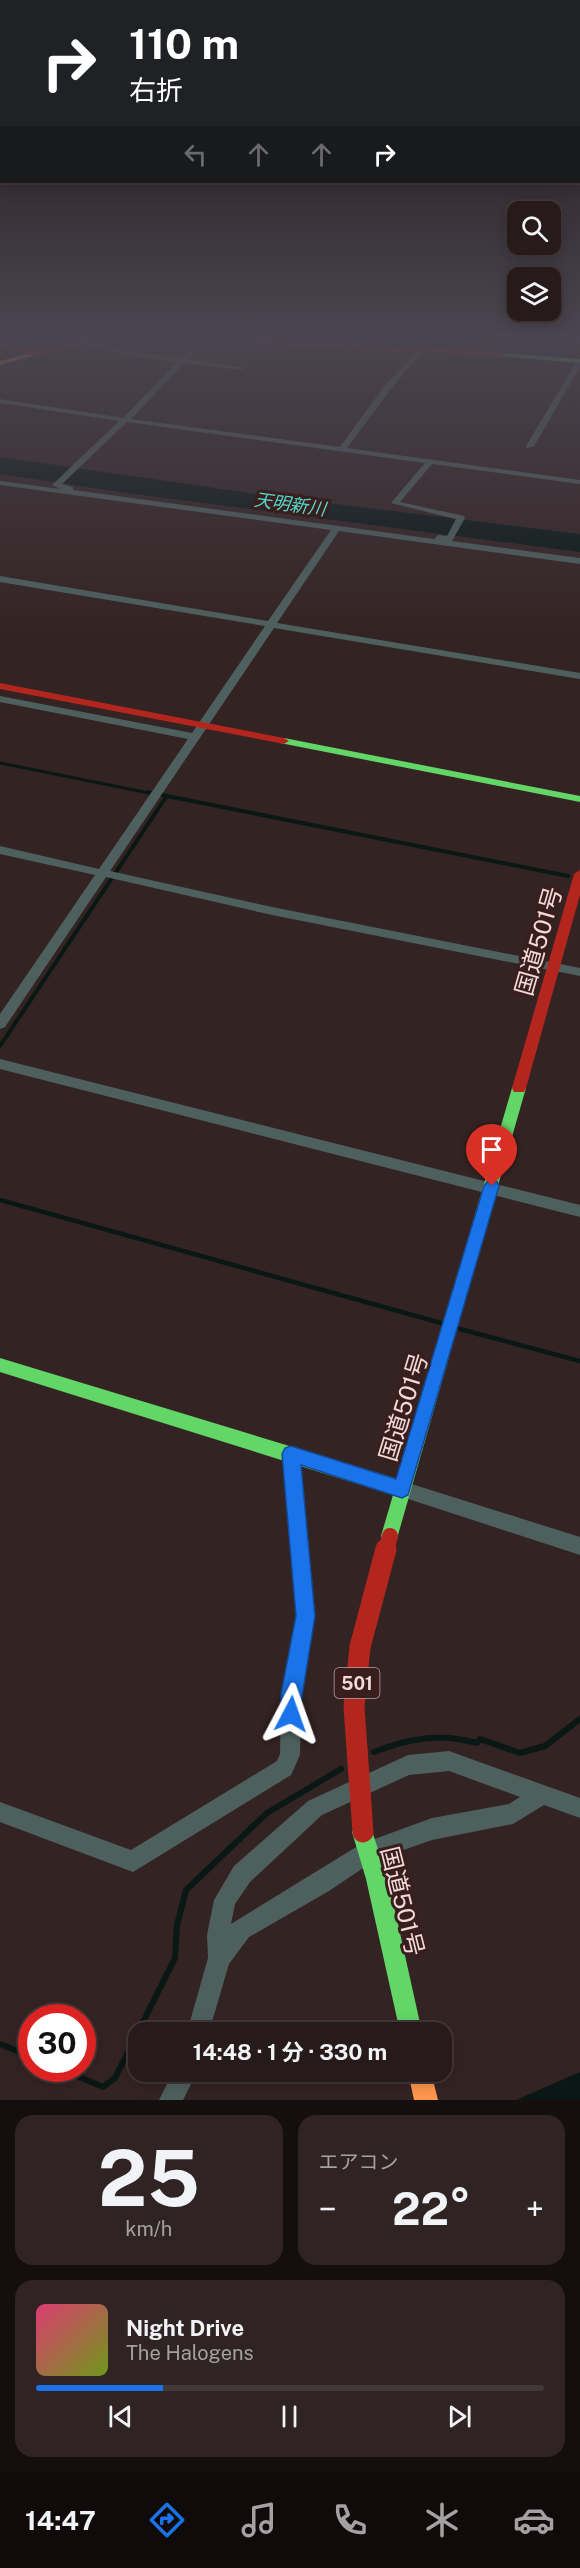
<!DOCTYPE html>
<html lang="ja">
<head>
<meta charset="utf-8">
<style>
  :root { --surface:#271a1a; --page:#2f2323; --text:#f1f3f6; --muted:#a4a1a2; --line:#433839; --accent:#1a73e8 }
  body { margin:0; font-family:"Public Sans","Noto Sans JP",sans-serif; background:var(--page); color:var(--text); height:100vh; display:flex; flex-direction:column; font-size:22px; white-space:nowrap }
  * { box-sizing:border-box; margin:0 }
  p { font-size:20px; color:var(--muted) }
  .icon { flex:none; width:33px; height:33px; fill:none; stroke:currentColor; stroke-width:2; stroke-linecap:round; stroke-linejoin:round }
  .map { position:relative; height:2100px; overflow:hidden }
  .panel { display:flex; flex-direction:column; gap:15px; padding:15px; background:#150e0e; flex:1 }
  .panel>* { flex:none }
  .top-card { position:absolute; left:0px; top:0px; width:580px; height:183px; box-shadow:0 3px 15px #0003,0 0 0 2px var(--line); background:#202124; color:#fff; overflow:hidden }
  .fabs { position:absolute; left:507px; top:201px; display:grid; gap:12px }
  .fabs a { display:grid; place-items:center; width:54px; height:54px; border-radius:12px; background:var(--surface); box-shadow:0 3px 15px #0003,0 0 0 2px var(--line); font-size:30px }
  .speed { position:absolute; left:18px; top:2004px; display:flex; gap:12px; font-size:30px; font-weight:700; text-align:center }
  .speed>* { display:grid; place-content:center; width:78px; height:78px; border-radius:50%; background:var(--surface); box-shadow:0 3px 15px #0003,0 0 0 2px var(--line); line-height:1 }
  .speed .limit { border:9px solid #d22; background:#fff; color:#111 }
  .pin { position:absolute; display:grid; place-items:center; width:51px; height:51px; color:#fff; margin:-62px -26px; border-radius:50% 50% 50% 0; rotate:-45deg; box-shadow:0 0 6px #0007 }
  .pin .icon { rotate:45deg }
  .me { position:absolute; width:66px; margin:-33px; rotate:4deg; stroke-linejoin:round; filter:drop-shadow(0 0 4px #0008) }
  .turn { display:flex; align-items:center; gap:21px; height:126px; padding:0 30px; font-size:27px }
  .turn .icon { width:78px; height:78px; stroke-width:2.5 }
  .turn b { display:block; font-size:42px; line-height:51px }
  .lanes { display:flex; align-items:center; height:57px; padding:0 30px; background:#0003; justify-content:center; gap:30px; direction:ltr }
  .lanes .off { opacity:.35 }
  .big { font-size:45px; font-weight:700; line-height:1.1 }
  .panel .tile { flex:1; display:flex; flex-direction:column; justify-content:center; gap:9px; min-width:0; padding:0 21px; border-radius:18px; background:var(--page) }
  .panel .dial { align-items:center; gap:0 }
  .dial b { font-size:78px; line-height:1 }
  .song { display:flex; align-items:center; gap:18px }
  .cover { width:72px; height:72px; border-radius:9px; background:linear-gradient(135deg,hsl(340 70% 55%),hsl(80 70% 35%)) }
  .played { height:6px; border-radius:3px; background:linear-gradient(90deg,var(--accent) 25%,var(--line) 25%) }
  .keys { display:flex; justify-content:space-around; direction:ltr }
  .heat { display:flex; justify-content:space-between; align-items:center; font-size:33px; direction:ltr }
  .panel .tiles { flex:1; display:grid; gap:15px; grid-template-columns:1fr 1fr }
  .tile:last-child { grid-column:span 2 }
  .trip { position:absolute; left:128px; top:2022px; width:324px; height:60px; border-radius:18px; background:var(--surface); box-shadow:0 3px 15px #0003,0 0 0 2px var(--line); font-weight:700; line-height:60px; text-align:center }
  .tabs { display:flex; height:96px; justify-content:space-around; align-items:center; background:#100a0a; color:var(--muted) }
  .tabs .icon { width:42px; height:42px }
  .tabs .on { color:var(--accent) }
  .tabs b { font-size:27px; color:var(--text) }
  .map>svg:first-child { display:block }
  .water { fill:#091715 }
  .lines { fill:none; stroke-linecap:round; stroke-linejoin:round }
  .stream-far3 { stroke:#091715; stroke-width:3 }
  .stream-far2 { stroke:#091715; stroke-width:4 }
  .stream-far1 { stroke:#091715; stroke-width:4.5 }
  .stream { stroke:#091715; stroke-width:6 }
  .street { fill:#4e605e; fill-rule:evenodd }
  .fast { fill:#63d668; fill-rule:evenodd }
  .slow { fill:#ff974d; fill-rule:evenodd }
  .jam { fill:#b3261e; fill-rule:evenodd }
  .jam-bridge-far1 { stroke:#b3261e; stroke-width:16 }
  .jam-bridge { stroke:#b3261e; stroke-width:21 }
  .route { fill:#1a73e8; stroke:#114b97; stroke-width:1.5 }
  .labels { text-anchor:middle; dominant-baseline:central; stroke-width:6; stroke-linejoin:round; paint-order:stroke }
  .far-water-label { font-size:18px; font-style:italic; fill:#4fd9cc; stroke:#3a1d1d }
  .shield { fill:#3a1d1d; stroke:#b9a2a1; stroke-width:1.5 }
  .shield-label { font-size:18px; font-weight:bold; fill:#f0dbda }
  .near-street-label { font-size:24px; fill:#f0dbda; stroke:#3a1d1d }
</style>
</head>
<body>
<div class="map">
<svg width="580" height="2100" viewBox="0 0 580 2100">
  <rect width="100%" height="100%" fill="#342323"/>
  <!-- water -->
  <g class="water">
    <path d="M 0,457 L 270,496 L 580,534 L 580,552 L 127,493 L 0,474 Z"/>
    <path d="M 580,2072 L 580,2100 L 516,2100 Z"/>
  </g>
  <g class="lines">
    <!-- stream-far3 -->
    <path class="stream-far3" d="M 0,763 L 154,794"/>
    <!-- stream-far2 -->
    <g class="stream-far2">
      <path d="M 147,792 L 568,876"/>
      <path d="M 0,1046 L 166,797"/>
    </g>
    <!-- stream-far1 -->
    <g class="stream-far1">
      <path d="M 0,1200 L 441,1323"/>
      <path d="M 460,1329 L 580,1361"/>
    </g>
    <!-- stream -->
    <g class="stream">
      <path d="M 374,1752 C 410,1738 439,1733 477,1743 L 480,1739 L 520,1753 L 545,1746 L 580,1719"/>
      <path d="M 0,2044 L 32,2057"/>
      <path d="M 58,2068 L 103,2087 L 115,2078 L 175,1958 L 177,1925 L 186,1890 L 267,1813 L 341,1769"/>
    </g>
    <!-- street -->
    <g class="street">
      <path d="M 200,338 L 206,339 L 188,359 L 245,368 L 242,370 L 184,363 L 131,419 L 340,447 L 385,385 L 421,347 L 423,350 L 391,389 L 347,448 L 580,480 L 580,484 L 432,464 L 400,502 L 464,516 L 465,518 L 452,541 L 580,558 L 580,564 L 339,531 L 277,623 L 580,673 L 580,679 L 274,628 L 110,871 L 272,907 L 580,968 L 580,976 L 272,915 L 106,877 L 5,1027 L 0,1029 L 0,1014 L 95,875 L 0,854 L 0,846 L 99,869 L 188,739 L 0,702 L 0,696 L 192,733 L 265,626 L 0,582 L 0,576 L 268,621 L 331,530 L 0,485 L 0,481 L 60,489 L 52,485 L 119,421 L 0,403 L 0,399 L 123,418 L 177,362 L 125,355 L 81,343 L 81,341 L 125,351 L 181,358 ZM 127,422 L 425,463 L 391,503 L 456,519 L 447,536 L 438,535 L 434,539 L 73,490 L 73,487 L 62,484 Z"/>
      <path d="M 358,338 L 364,338 L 356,349 L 352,349 Z"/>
      <path d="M 577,338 L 580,338 L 580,344 L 577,342 Z"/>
      <path d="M 580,359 L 580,367 L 534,446 L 527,448 L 526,446 L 577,361 Z"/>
      <path d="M 0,1059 L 580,1205 L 580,1217 L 0,1069 Z"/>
      <path d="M 291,1446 L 297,1448 L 300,1454 L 315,1616 L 301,1694 L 300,1755 L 291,1775 L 133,1872 L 0,1822 L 0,1802 L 131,1850 L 277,1761 L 280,1754 L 281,1694 L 297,1616 L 282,1454 L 285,1448 Z"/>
      <path d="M 402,1481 L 580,1537 L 580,1555 L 396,1495 L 393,1489 L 396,1483 Z"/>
      <path d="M 449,1751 L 580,1798 L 580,1818 L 544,1805 L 513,1824 L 432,1840 L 375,1860 L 329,1891 L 249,1937 L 229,1964 L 209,2032 L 187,2032 L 208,1958 L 207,1935 L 214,1900 L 234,1866 L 308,1801 L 408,1755 ZM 449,1771 L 520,1797 L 509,1804 L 432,1818 L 361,1844 L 231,1924 L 235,1904 L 250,1882 L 322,1815 L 409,1775 Z"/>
      <path d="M 173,2072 L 197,2072 L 183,2100 L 159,2100 Z"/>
    </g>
    <!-- fast -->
    <g class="fast">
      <path d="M 501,353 L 580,359 L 580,363 L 499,356 Z"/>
      <path d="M 284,738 L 580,796 L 580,802 L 280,743 L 280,739 Z"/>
      <path d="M 519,1083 L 524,1084 L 526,1088 L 396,1542 L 390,1545 L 384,1542 L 381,1536 L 393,1495 L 0,1372 L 0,1358 L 398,1479 L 512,1088 L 514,1084 Z"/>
      <path d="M 363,1821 L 370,1825 L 388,1879 L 422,2032 L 400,2032 L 366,1879 L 352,1832 L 356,1825 Z"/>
    </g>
    <!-- slow -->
    <g class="slow">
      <path d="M 35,352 L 37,355 L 0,365 L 0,361 Z"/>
      <path d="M 408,2072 L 431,2072 L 438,2100 L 414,2100 Z"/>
    </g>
    <!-- jam -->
    <g class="jam">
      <path d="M 94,338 L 106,338 L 35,356 L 0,346 L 0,342 L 35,352 Z"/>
      <path d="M 172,338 L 213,338 L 394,348 L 421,347 L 501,353 L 504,355 L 501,357 L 421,351 L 394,352 Z"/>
      <path d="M 0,683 L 284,738 L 289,741 L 284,744 L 0,689 Z"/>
      <path d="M 580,870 L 580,895 L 526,1088 L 524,1092 L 514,1092 L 512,1088 L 574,874 Z"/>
    </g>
    <!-- jam-bridge-far1 -->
    <path class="jam-bridge-far1" d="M 386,1551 L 390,1536"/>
    <!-- jam-bridge -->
    <path class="jam-bridge" d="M 363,1832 L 354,1707 L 360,1647 L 386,1549"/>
  </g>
  <!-- sky -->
  <linearGradient id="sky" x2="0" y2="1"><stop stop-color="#1d1313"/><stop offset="0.53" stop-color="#4a4550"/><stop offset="1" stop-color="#4a4550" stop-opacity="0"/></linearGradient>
  <rect width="580" height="632" fill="url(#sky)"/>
  <!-- route -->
  <path class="route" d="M 492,1181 L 497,1182 L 499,1186 L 408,1495 L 402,1498 L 301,1465 L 315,1616 L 298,1721 L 291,1724 L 284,1721 L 281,1714 L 281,1694 L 296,1616 L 282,1454 L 285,1448 L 291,1446 L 396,1479 L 484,1186 L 487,1182 Z"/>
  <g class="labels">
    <!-- far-water labels -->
    <g class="far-water-label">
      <text transform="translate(290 504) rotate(8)">天明新川</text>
    </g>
    <!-- shield labels -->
    <rect class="shield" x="334.5" y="1668" width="45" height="30" rx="4.5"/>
    <g class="shield-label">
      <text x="357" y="1683">501</text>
    </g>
    <!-- near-street labels -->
    <g class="near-street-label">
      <text transform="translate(538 941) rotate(-74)">国道501号</text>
      <text transform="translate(403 1407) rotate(-73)">国道501号</text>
      <text transform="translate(403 1901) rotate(76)">国道501号</text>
    </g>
  </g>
</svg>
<div class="fabs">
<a><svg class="icon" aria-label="search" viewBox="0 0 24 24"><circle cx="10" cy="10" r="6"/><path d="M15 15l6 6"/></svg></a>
<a><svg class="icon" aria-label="layers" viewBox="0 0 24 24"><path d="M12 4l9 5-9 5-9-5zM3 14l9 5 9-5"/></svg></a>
</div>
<div class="speed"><div class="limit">30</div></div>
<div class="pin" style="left:492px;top:1186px;background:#d93025"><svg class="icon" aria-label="arrive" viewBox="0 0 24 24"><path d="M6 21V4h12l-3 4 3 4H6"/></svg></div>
<svg class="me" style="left:291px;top:1714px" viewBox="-20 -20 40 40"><path d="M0-17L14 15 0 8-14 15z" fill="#1a73e8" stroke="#fff" stroke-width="4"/></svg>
<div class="trip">14:48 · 1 分 · 330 m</div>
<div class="top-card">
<div class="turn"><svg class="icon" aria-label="right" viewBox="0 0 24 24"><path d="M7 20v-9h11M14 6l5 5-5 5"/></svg><div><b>110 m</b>右折</div></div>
<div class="lanes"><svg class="icon off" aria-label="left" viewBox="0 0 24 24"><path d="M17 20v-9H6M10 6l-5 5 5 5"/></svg><svg class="icon off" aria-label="ahead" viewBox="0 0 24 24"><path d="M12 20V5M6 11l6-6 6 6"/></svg><svg class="icon off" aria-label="ahead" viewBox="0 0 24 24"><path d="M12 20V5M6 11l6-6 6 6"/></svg><svg class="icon" aria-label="right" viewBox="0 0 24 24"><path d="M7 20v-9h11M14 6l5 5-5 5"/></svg></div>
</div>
</div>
<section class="panel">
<div class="tiles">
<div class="tile dial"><b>25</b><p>km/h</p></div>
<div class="tile"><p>エアコン</p>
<div class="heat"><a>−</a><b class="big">22°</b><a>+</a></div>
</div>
<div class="tile">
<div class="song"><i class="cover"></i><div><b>Night Drive</b><p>The Halogens</p></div></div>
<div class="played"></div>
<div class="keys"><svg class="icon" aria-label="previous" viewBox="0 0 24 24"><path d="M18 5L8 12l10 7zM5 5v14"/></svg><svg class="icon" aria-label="pause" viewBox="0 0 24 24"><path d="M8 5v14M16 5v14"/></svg><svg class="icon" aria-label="next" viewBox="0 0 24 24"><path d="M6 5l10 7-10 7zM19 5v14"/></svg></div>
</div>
</div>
</section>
<nav class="tabs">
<b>14:47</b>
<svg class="icon on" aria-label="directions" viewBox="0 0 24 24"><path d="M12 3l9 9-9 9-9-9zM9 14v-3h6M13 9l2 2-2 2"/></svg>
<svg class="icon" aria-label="music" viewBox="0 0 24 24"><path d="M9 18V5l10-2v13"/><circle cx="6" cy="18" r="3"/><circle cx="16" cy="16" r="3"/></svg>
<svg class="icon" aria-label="phone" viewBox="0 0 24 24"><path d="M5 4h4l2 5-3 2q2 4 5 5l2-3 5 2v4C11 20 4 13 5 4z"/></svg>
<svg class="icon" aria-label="climate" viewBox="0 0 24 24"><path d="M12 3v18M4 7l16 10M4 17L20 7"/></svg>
<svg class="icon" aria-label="car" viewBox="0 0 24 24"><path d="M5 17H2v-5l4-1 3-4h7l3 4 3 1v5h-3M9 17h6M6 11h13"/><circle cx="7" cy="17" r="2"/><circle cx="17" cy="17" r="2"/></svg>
</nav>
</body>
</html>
